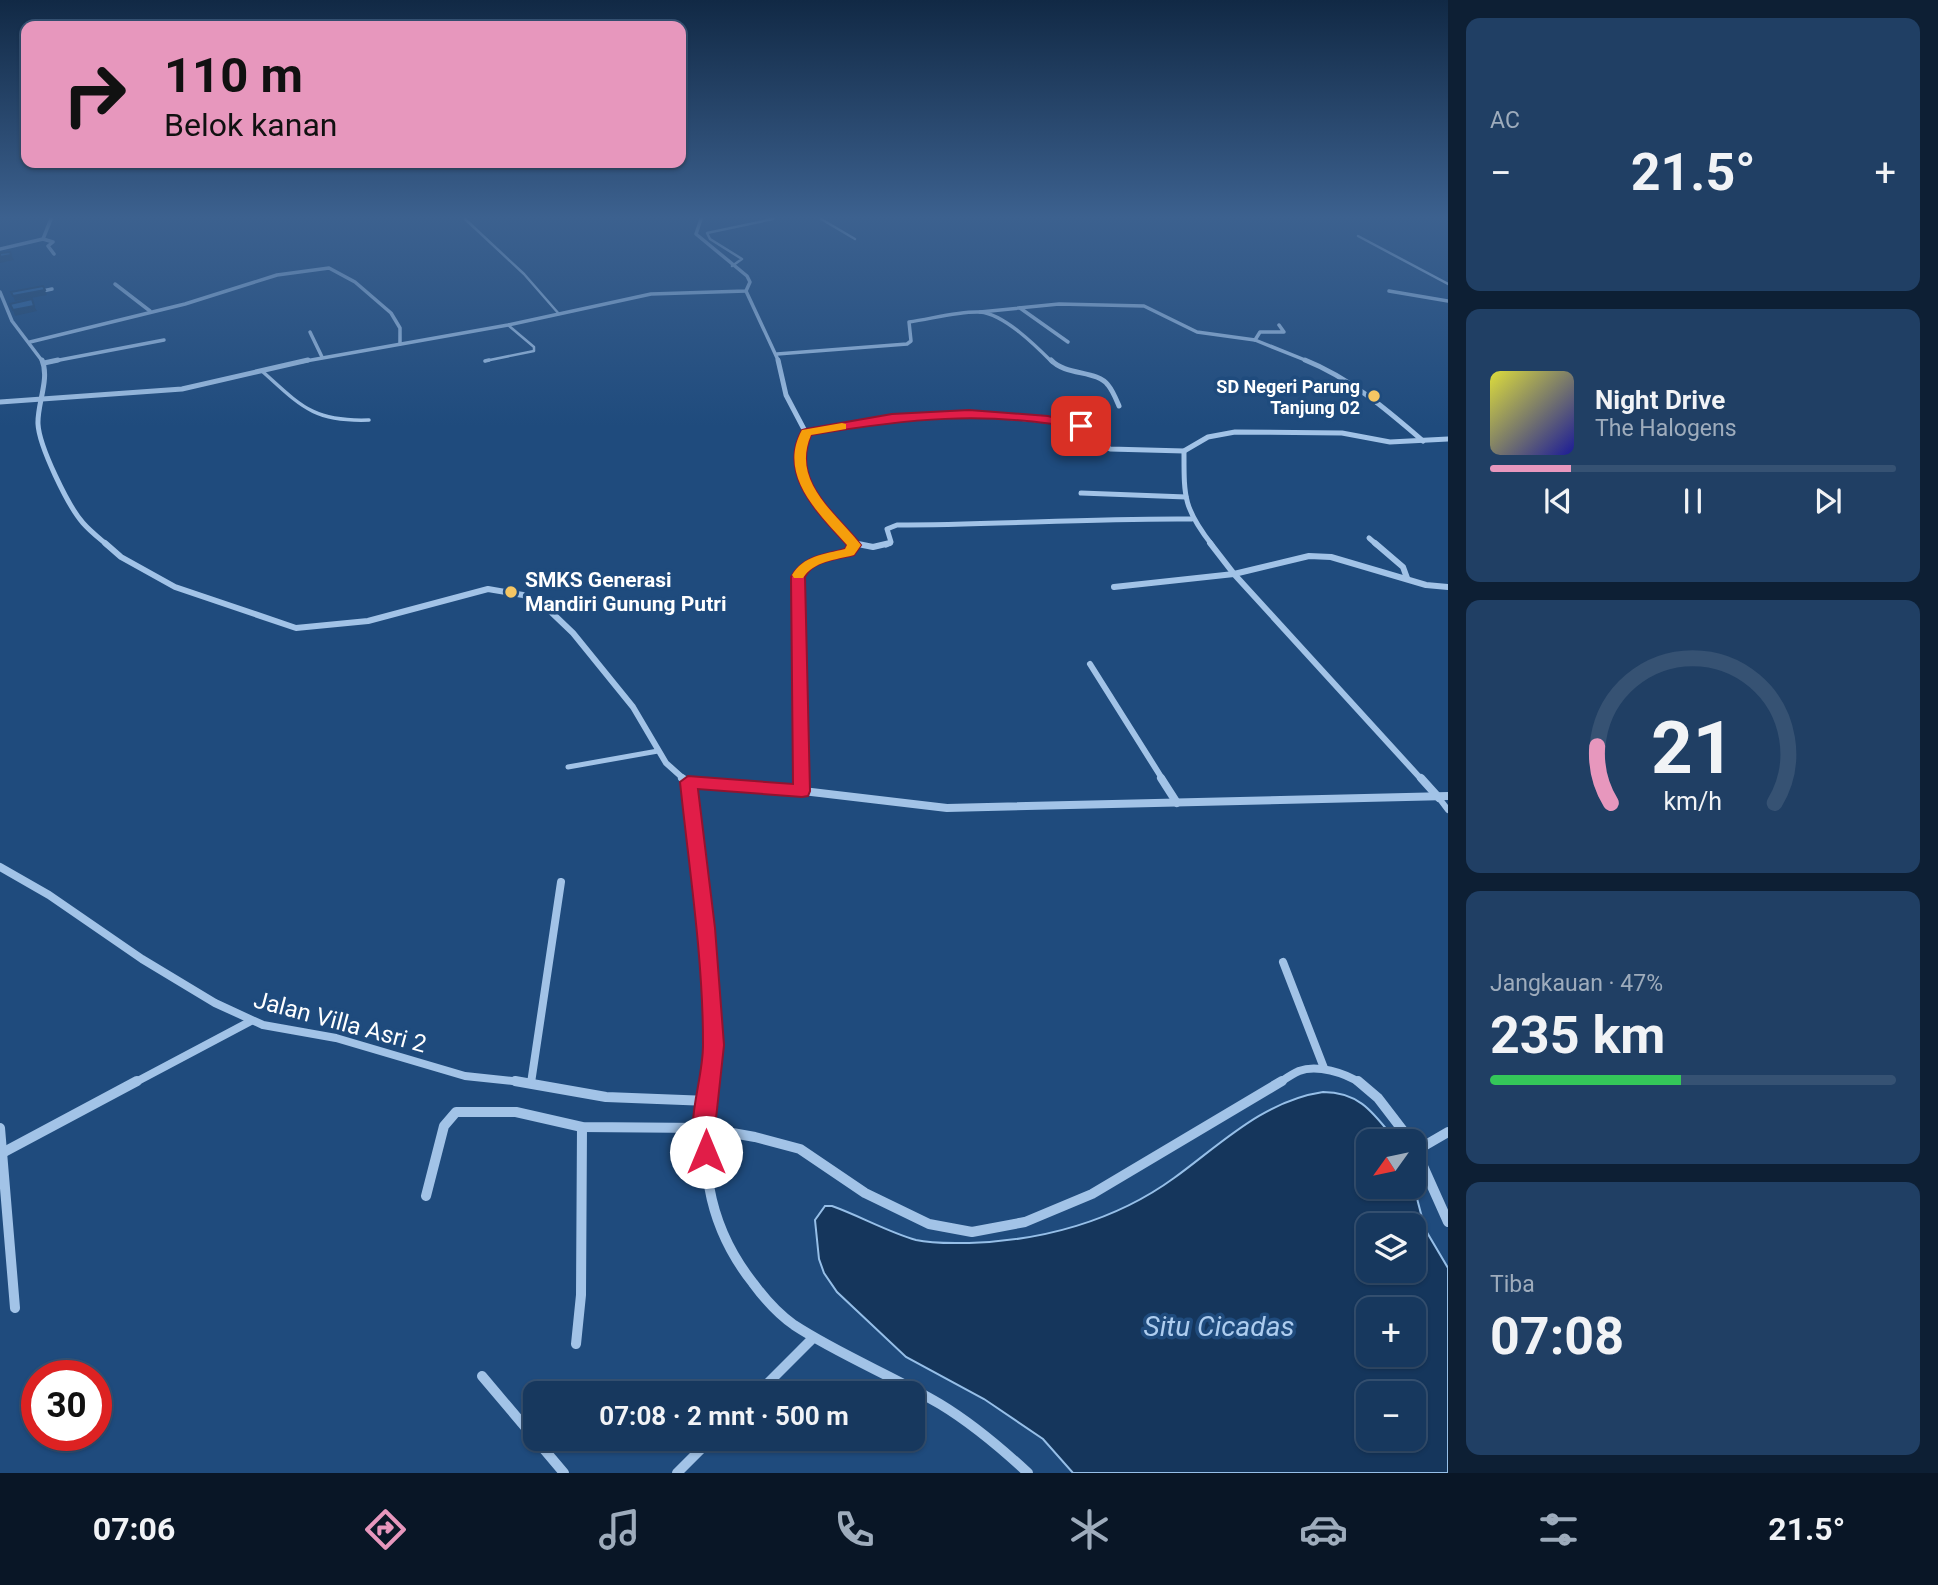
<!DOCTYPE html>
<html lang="id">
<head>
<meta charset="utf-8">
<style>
  :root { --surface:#17385e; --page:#203f64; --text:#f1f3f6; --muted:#9eacbc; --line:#365273; --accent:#e797bd }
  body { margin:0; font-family:Roboto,sans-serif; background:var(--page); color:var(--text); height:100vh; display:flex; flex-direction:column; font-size:26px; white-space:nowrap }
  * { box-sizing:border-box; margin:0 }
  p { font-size:23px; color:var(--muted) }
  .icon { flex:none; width:38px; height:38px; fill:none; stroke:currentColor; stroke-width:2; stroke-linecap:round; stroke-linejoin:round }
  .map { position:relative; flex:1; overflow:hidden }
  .side { display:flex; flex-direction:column; gap:18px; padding:18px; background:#0d1f34; width:490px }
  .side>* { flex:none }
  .hud { position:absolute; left:21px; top:21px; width:665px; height:147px; border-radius:14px; box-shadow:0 2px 5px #0004,0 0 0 2px var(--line); background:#e797bd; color:#111; overflow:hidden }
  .needle { width:46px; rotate:237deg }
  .buttons { position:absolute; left:1356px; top:1129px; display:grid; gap:14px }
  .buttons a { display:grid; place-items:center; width:70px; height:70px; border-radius:14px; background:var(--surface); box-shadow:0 2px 5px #0004,0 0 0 2px var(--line); font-size:35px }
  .speed { position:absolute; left:21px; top:1360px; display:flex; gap:14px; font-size:35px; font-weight:700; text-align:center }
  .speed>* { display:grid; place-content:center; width:91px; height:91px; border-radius:50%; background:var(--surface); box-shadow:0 2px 5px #0004,0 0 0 2px var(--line); line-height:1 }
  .speed .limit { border:10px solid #d22; background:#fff; color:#111 }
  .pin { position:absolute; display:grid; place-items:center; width:60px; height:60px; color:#fff; margin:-30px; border-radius:14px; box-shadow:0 4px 10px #0006 }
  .me { position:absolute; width:77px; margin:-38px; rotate:0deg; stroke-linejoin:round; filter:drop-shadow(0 0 5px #0008) }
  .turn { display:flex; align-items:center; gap:24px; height:147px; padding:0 28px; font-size:32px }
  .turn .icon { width:91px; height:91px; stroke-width:2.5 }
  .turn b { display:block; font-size:49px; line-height:60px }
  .big { font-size:52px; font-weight:700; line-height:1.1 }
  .side .tile { flex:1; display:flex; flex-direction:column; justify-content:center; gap:10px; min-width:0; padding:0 24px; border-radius:14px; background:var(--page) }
  .side .dial { align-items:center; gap:0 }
  .dial svg { height:182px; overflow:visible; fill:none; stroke:var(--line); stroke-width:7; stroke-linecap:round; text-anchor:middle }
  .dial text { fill:var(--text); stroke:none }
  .song { display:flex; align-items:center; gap:21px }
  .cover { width:84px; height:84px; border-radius:10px; background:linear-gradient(135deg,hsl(60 70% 55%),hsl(240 70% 35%)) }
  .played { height:7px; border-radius:4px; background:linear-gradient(90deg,var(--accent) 20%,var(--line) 20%) }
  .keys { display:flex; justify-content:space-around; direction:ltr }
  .heat { display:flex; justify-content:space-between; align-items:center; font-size:38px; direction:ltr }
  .charge { height:10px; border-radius:5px; background:linear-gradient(90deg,#34c759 47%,var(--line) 0) }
  .trip { position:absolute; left:523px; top:1381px; width:402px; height:70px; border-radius:14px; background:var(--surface); box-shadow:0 2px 5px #0004,0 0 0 2px var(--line); font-weight:700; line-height:70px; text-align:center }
  .menu { display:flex; height:112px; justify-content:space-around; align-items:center; background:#091626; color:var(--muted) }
  .menu .icon { width:49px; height:49px }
  .menu .selected { color:var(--accent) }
  .menu b { font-size:32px; color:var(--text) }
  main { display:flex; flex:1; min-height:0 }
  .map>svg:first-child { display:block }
  .water { fill:#15365c; stroke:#96bfe8; stroke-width:2; fill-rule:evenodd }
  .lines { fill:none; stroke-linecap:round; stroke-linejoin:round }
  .lane-far3 { stroke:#a2c3e7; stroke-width:2.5 }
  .lane-far2 { stroke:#a2c3e7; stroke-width:3.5 }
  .lane-far1 { stroke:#a2c3e7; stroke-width:5 }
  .lane { stroke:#a2c3e7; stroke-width:6 }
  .street-far4 { stroke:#a2c3e7; stroke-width:3.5 }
  .street-far3 { stroke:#a2c3e7; stroke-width:5 }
  .street-far2 { stroke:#a2c3e7; stroke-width:6 }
  .street-far1 { stroke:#a2c3e7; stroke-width:8 }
  .street { stroke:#a2c3e7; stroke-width:10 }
  .shaded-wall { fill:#21456c }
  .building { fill:#2f629a; stroke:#21456c; stroke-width:2 }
  .route { fill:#e11d48; stroke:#92132f; stroke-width:2 }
  .slow { fill:#f59e0b }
  .poi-dot { fill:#f5c663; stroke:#1f4b7d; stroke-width:2.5 }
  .labels { text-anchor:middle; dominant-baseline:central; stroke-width:7; stroke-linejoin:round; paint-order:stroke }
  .far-poi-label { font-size:18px; font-weight:bold; fill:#fff; stroke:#1f4b7d; text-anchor:end }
  .poi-label { font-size:21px; font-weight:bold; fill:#fff; stroke:#1f4b7d; text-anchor:start }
  .near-street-label { font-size:24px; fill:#fff; stroke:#1f4b7d }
  .near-water-label { font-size:28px; font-style:italic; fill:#aecdef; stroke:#1f4b7d }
</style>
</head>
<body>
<main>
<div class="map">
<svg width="1448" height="1473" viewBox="0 0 1448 1473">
  <rect width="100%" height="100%" fill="#1f4b7d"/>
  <!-- water -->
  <path class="water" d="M 1323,1092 C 1358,1092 1372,1111 1392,1136 L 1395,1141 L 1368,1141 L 1368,1186 L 1414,1187 L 1425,1229 L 1448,1268 L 1448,1473 L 1073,1473 L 1043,1439 L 984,1399 L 906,1357 L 837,1292 L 824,1273 L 819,1259 L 815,1220 L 825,1206 L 832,1206 C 860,1216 888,1232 916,1240 C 933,1244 952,1243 969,1243 C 1041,1241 1115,1221 1174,1178 C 1221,1144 1263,1101 1323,1092 ZM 1368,1225 L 1414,1225 L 1414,1270 L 1368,1270 ZM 1368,1309 L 1414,1309 L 1414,1354 L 1368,1354 ZM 1368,1393 L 1414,1393 L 1414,1438 L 1368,1438 Z"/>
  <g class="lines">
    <!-- lane-far3 -->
    <g class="lane-far3">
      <path d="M 465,219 L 524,274 L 559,314"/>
      <path d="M 821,219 L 855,239"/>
      <path d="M 1358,236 L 1448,284"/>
      <path d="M 732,266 L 742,259 L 710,239 L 707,233 L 773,219"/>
      <path d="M 485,361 L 534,351 L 534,347 L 508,325"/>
    </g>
    <!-- lane-far2 -->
    <g class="lane-far2">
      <path d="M 485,361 L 489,360"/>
      <path d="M 262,371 C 301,406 313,422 369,420"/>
    </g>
    <!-- lane-far1 -->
    <path class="lane-far1" d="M 568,767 L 658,751"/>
    <!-- lane -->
    <path class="lane" d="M 1439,798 L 1448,810"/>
    <!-- street-far4 -->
    <g class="street-far4">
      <path d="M 43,239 L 53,242 L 48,246 L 54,254"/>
      <path d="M 0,249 L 43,239 L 51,219"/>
      <path d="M 115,284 L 150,311"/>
      <path d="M 746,291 L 779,362"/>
      <path d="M 1389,291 L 1448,301"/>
      <path d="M 0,292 L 12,321 L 43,362"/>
      <path d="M 38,292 L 52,289"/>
      <path d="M 1020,308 L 1068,342"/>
      <path d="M 980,312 L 1059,304 L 1144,306 L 1197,332 L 1255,340 L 1310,362"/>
      <path d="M 310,332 L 322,357"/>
      <path d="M 1255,340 L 1260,332 L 1284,332 L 1279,325"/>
      <path d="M 30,342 L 185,304 L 277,275 L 329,268 L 355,282 L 391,313 L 400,328 L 400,344"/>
      <path d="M 777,354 L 907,344 L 911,341 L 909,322 C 931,319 958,311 980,312 C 1004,314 1036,346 1052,362"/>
      <path d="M 49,362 L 164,340"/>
      <path d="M 300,362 L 508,325 L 651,294 L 746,291 L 750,282 L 747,276 L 696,234 L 701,219"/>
    </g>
    <!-- street-far3 -->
    <g class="street-far3">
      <path d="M 42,360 C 50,379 37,404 38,424 C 39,446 68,506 83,523 C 90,531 99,538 107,545"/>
      <path d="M 778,360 L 786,395 L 806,433"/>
      <path d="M 1051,360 C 1066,376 1097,370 1108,385 C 1113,391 1116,399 1119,406"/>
      <path d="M 1305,360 C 1350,378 1387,410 1423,441"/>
      <path d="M 44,363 L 58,360"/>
      <path d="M 0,402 L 182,389 L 308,360"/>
      <path d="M 1184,451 C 1184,496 1183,508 1212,545"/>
      <path d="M 1081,493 L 1186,497"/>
      <path d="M 1369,538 L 1377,545"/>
      <path d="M 854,545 C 826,506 788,489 806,433 L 892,418 L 969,414 L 1074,423 L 1110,449 L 1184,451 L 1208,437 L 1235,432 L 1342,433 L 1390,442 L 1448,439"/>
      <path d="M 886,545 L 891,542 L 887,529 L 897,525 C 995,525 1093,518 1192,519"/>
    </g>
    <!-- street-far2 -->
    <g class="street-far2">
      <path d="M 105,543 L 121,557 L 175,587 L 296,628 L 368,621 L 488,589 L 523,595 L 550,611 L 573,633 L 633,707 L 666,763 L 685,780"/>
      <path d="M 853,543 L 873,547 L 890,543"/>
      <path d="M 1210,543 L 1234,574 L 1422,780"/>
      <path d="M 1375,543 L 1403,567 L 1407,578"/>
      <path d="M 1114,587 L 1234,574 L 1309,556 L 1331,557 L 1426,585 L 1448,587"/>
      <path d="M 1090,664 L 1163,780"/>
      <path d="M 802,780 L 798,577 L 814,562 L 850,552 L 854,545"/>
    </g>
    <!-- street-far1 -->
    <g class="street-far1">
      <path d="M 682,778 L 688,782 C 700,879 721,986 709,1083"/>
      <path d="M 802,778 L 802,791"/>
      <path d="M 1161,778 L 1177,803"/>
      <path d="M 1421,778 L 1439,798"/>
      <path d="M 688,782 L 769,787 L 947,808 L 1448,796"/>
      <path d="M 0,867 L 49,895 L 142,959 L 215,1003 L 263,1025 L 336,1038 L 465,1076 L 531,1083"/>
      <path d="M 1283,962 L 1324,1068"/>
      <path d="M 134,1083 L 251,1021"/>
      <path d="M 531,1083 L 561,882"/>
      <path d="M 1279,1083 C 1285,1079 1292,1074 1299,1071 C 1317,1064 1345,1073 1360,1083"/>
    </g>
    <!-- street -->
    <g class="street">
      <path d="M 515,1081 L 606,1097 L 709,1101"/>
      <path d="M 710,1081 C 700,1158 704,1221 753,1283 C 764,1298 778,1314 794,1325 C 840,1355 893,1376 940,1404 C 973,1424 1000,1447 1028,1473"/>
      <path d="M 1358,1081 L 1378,1098 L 1411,1141"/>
      <path d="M 0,1128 L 15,1308"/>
      <path d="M 1414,1146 L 1448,1222"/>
      <path d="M 1417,1150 L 1448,1132"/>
      <path d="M 2,1153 L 137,1081"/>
      <path d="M 426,1196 L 444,1126 L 456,1112 L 516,1112 L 582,1127 L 704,1128 L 755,1137 L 800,1149 L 865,1193 L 929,1224 L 972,1232 L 1025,1222 L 1092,1194 L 1282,1081"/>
      <path d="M 576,1344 L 581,1295 L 582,1127"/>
      <path d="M 482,1376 L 564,1473"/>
      <path d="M 758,1393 L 813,1338"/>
      <path d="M 677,1473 L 712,1438"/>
    </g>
  </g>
  <!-- shaded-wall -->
  <g class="shaded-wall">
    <path d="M 11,255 L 14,260 L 0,263 L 0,257 Z"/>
    <path d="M 45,290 L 47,295 L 15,301 L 13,296 Z"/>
    <path d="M 34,306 L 37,311 L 15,316 L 13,310 Z"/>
  </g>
  <!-- building -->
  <g class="building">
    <path d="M 10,252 L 11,255 L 0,257 L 0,253 Z"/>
    <path d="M 43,286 L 45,290 L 13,296 L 11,292 Z"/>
    <path d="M 32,299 L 34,306 L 13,310 L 10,304 Z"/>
  </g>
  <!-- sky -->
  <linearGradient id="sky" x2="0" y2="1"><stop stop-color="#112945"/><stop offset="0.51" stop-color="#3c618f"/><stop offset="1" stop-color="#3c618f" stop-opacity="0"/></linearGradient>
  <rect width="1448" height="426" fill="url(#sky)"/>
  <!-- route -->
  <path class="route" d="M 969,410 L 1048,416 L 1086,426 L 1081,429 C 985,410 905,419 811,435 C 791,482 835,512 861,545 L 854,555 C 838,559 813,560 805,577 L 810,791 L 808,796 L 802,797 L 698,789 L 715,928 L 724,1045 L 715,1128 L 718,1152 L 714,1160 L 706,1163 L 698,1160 C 683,1124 704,1080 703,1043 C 703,956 689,868 680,782 L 688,776 L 793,784 L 791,577 C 803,556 823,555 845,549 L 847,545 C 819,514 777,475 802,430 L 806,429 L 892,414 Z"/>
  <!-- slow -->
  <path class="slow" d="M 842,423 L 846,424 L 846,429 L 811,435 C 791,482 835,512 861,545 L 854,555 C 835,560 814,561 803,578 L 794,578 L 792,575 C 803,556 824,554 845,549 L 847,545 C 819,514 777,475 802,430 Z"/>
  <!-- markers -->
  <g class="poi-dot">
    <circle cx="1374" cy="396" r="7"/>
    <circle cx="511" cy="592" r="7"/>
  </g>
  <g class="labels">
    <!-- far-poi labels -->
    <g class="far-poi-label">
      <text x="1360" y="386">SD Negeri Parung<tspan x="1360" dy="21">Tanjung 02</tspan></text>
    </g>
    <!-- poi labels -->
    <g class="poi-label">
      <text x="525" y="580">SMKS Generasi<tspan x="525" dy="24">Mandiri Gunung Putri</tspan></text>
    </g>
    <!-- near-street labels -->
    <g class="near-street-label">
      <text transform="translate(340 1022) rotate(15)">Jalan Villa Asri 2</text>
    </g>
    <!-- near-water labels -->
    <g class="near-water-label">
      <text x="1219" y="1326">Situ Cicadas</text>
    </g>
  </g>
</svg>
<div class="buttons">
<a><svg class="needle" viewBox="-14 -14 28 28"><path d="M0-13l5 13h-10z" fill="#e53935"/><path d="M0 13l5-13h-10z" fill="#9eacbc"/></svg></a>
<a><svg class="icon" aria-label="layers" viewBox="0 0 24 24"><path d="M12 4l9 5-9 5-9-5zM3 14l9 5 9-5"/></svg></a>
<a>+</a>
<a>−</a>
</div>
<div class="speed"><div class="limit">30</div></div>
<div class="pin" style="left:1081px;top:426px;background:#d93025"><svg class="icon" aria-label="arrive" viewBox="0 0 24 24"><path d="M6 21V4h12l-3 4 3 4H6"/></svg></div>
<svg class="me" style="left:706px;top:1152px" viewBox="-20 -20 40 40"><circle r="19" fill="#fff"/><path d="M0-13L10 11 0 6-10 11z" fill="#e11d48"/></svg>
<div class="trip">07:08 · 2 mnt · 500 m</div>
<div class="hud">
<div class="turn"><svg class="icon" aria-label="right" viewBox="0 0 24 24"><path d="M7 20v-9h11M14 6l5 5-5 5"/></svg><div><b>110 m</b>Belok kanan</div></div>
</div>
</div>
<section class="side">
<div class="tile"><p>AC</p>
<div class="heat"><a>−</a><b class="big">21.5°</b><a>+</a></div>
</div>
<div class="tile">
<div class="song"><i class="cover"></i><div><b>Night Drive</b><p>The Halogens</p></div></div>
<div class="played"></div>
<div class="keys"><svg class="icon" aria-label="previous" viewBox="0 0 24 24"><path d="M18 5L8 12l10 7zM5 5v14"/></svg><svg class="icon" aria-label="pause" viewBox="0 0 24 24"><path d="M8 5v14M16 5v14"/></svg><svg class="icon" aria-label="next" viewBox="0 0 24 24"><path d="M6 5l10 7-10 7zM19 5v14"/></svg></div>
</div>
<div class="tile dial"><svg viewBox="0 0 100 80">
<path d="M14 69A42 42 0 1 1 86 69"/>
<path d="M14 69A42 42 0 0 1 8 44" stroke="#e797bd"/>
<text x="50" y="56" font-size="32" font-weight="700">21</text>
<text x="50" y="72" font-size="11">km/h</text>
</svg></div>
<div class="tile"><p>Jangkauan · 47%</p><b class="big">235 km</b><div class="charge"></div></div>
<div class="tile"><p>Tiba</p><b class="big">07:08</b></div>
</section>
</main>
<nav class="menu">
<b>07:06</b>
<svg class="icon selected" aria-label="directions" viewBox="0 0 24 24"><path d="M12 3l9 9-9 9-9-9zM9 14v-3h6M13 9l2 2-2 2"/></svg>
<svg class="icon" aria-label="music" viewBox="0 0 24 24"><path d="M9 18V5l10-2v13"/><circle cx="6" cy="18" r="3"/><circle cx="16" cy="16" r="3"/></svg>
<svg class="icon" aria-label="phone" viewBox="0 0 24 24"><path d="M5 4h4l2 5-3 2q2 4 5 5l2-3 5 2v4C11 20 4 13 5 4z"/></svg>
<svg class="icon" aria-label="climate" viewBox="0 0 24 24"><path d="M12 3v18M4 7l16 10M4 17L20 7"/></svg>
<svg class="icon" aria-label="car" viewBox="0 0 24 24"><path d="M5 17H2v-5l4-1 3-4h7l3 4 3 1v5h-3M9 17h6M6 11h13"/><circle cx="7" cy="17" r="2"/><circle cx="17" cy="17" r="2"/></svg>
<svg class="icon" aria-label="filters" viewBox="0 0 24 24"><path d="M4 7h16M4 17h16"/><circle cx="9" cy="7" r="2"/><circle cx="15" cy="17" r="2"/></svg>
<b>21.5°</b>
</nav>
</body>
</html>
